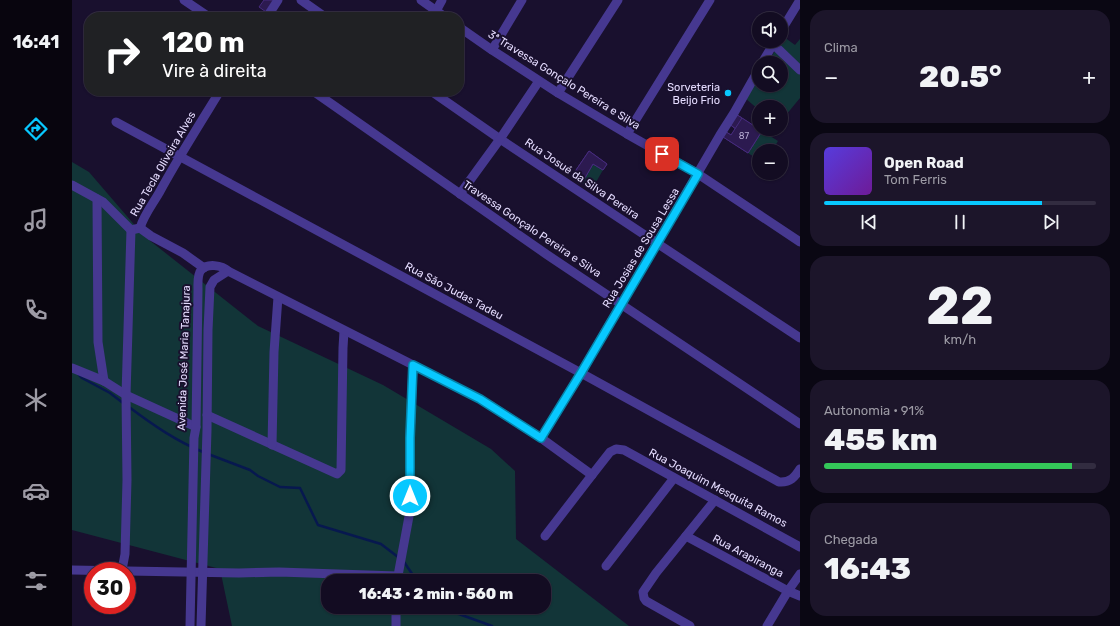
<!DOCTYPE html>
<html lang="pt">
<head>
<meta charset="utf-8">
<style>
  :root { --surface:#130c22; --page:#1c152a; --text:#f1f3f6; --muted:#9d9ba5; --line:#322c40; --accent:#08c8ff }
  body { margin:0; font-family:Rubik,sans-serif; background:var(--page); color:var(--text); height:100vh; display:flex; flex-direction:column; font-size:15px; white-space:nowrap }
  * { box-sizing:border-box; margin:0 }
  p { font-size:13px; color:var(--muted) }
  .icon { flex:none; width:22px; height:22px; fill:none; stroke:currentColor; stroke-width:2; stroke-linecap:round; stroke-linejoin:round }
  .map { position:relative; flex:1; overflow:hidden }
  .details { display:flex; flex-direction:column; gap:10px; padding:10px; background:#0a0713; width:320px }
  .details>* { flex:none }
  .top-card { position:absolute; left:12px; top:12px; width:380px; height:84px; border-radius:16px; box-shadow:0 1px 3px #0004,0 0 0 1px var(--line); background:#202124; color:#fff; overflow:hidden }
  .controls { position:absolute; left:680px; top:12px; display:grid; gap:8px }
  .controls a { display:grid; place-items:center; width:36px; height:36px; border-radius:50%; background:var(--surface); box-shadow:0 1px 3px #0004,0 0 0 1px var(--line); font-size:20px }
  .speed { position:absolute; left:12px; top:562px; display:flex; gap:8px; font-size:20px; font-weight:700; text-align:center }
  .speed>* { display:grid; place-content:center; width:52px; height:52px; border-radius:50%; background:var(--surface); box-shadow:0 1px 3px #0004,0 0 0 1px var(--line); line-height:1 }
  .speed .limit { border:6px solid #d22; background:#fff; color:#111 }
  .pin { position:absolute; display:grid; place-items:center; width:34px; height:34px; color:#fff; margin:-17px; border-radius:8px; box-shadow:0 2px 6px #0006 }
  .me { position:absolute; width:44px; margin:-22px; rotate:0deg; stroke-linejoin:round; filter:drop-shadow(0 0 3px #0008) }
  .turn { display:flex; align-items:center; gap:14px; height:84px; padding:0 12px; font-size:18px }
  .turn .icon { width:52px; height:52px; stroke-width:2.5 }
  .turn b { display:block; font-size:28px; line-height:34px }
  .big { font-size:30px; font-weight:800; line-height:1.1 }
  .details .widget { flex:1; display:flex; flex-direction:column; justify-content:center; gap:6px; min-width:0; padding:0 14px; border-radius:16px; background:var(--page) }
  .details .dial { align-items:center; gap:0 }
  .dial b { font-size:52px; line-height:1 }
  .song { display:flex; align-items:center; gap:12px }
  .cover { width:48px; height:48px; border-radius:6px; background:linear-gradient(135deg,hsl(250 70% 55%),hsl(280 70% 35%)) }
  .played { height:4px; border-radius:2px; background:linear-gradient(90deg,var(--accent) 80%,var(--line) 80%) }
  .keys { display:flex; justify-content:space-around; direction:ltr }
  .heat { display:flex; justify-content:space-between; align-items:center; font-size:22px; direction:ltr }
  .charge { height:6px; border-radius:3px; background:linear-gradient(90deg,#34c759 91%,var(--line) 0) }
  .trip { position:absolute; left:249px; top:574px; width:230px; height:40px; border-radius:16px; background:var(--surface); box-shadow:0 1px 3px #0004,0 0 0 1px var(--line); font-weight:800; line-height:40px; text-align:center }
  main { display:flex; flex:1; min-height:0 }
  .tabs { display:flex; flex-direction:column; width:72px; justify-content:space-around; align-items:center; background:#08050e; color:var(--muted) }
  .tabs .icon { width:28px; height:28px }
  .tabs .active { color:var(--accent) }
  .tabs b { font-size:18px; color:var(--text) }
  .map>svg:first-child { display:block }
  .green { fill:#123538; fill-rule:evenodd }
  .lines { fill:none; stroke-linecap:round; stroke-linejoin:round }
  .stream { stroke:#07184f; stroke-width:2.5 }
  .building { fill:#2c1a50; stroke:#462b7d }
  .minor { stroke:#463890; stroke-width:9 }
  .route-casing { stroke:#0582a6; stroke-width:10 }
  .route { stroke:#08c8ff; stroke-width:7 }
  .poi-dot { fill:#08c8ff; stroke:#19102e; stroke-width:1.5 }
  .labels { text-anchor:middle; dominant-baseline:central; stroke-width:4; stroke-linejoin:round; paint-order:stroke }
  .number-label { font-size:9px; fill:#b7acd3 }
  .street-label { font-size:11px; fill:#e5dcff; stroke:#19102e }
  .poi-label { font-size:11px; fill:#e5dcff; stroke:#19102e; text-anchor:end }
</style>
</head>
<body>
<main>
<nav class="tabs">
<b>16:41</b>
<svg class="icon active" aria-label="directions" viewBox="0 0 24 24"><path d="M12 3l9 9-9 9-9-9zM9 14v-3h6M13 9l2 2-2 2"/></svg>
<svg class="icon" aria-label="music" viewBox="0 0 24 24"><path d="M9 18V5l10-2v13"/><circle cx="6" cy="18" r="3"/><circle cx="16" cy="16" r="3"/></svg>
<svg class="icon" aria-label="phone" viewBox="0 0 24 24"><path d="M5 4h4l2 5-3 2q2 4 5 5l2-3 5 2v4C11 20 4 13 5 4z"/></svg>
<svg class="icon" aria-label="climate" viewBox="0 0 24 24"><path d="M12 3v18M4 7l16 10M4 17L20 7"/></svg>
<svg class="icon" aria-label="car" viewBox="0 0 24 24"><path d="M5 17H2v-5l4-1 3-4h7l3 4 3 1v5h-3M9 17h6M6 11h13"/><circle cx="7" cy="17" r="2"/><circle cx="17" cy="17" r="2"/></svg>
<svg class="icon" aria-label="filters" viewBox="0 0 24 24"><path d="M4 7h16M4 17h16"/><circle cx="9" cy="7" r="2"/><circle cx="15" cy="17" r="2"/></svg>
</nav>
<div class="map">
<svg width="728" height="626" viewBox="0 0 728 626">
  <rect width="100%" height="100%" fill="#19102e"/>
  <!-- green -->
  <g class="green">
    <path d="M 712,37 L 723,45 L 728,39 L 728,98 L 709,121 L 709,107 L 687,107 L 687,110 L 673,98 L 687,76 L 687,85 L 709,85 L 709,63 L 695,63 Z"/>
    <path d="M 690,131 L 706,141 L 703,146 L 707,148 L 704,151 L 687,151 L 687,160 L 676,153 Z"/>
    <path d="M 0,162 L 17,172 L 72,236 L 186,326 L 311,385 L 419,449 L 443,471 L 444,539 L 557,626 L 160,626 L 148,569 L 0,530 ZM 256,581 L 472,581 L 472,607 L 256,607 Z"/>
    <path d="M 521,164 L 531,170 L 520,189 L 510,183 Z"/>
  </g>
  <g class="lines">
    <!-- stream -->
    <g class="stream">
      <path d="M 7,375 L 10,378 L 38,393 L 51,403"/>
      <path d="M 57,407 C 81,425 104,441 131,452"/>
      <path d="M 136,454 L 178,470 L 186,476 L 208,487 L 228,488 L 246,525 L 309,544 L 326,557"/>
      <path d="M 332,562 L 345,581"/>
      <path d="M 371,607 L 373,609 L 420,626"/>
    </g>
  </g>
  <!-- building -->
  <g class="building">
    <path d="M 192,0 L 206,0 L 197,14 L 187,7 Z"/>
    <path d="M 662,113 L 670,118 L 664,129 L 656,123 Z"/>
    <path d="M 662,113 L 690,131 L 676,153 L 648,135 L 651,130 L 659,135 L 664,129 L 656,123 Z"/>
    <path d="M 662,113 L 670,118 L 664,129 L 656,123 Z"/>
    <path d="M 670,118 L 690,131 L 676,153 L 648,135 L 651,130 L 659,135 Z"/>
    <path d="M 517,151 L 535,164 L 531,170 L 521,164 L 510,183 L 500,176 Z"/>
    <path d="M 517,151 L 535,164 L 531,170 L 521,164 L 510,183 L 500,176 Z"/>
  </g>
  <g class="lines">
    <!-- minor -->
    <g class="minor">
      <path d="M 112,0 L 137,17"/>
      <path d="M 229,0 L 253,17"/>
      <path d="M 349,0 L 373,17"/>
      <path d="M 364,11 L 370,0"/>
      <path d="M 195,17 L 206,0"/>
      <path d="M 387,27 L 420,50 L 486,93 L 555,134 L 626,174 L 728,242"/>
      <path d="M 709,31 L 728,0"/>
      <path d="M 701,44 L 728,70"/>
      <path d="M 420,50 L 450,0"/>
      <path d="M 690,63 L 703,41"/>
      <path d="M 241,91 L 474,254 L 728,424"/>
      <path d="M 359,91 L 428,139 L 728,338"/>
      <path d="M 486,93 L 546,0"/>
      <path d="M 44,122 L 509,373 L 707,482 C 718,483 723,477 728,469"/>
      <path d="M 555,134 L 638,0"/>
      <path d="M 0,185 L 31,202 L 59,230 L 68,228 L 79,236 L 111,253 L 132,268"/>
      <path d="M 388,194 L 428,139 L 467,81"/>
      <path d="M 25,199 L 26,342 L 32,381"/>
      <path d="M 68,228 C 72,215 80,205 87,193 C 106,158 127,125 148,91"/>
      <path d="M 0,368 L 32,381 L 54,395 L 124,427"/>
      <path d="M 135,415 L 265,474 L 269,470 L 271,348 L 272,331"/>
      <path d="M 469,438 L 509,373 L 648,135 L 662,113 L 687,69"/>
      <path d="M 200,445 L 202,352 L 206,297"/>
      <path d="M 473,536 L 520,475 L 538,452 L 544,449 L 552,450 L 728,547"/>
      <path d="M 614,536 L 716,591 L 728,596"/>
      <path d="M 534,566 L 602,478"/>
      <path d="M 0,570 L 167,573 L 207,572 L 325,576"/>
      <path d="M 50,570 L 53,554 L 55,480 L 54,395 L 59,230"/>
      <path d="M 325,581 L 338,511 L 338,438 L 341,365"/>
      <path d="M 118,626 L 122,438 L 124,427 L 126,290 C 126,284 125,275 129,270 C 135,263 150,265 156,271 L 408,399 L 469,438 L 520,475"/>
      <path d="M 129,626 L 135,430 L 136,330 L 138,287 L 142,280 L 156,271"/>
      <path d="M 324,626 L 324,607"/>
      <path d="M 618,626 L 574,601 L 572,598 L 571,592 L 584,573 L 643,500"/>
      <path d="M 695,626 L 716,591 L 728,574"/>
    </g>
  </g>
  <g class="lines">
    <!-- route casing -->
    <g class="route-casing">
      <path id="route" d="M 338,496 L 338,438 L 341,365 L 408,399 L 469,438 L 509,373 L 626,174 L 590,154"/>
    </g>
    <!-- route -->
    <use href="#route" class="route"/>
  </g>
  <!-- markers -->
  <circle class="poi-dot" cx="656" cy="93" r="4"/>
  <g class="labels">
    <!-- number labels -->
    <g class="number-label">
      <text x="672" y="136">87</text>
    </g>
    <!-- street labels -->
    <g class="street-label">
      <text transform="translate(492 80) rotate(32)">3ª Travessa Gonçalo Pereira e Silva</text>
      <text transform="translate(91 164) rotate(-60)">Rua Tecla Oliveira Alves</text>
      <text transform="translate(510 179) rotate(34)">Rua Josué da Silva Pereira</text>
      <text transform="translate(460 229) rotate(34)">Travessa Gonçalo Pereira e Silva</text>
      <text transform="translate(569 248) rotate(-59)">Rua Josias de Sousa Lessa</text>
      <text transform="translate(382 291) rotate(28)">Rua São Judas Tadeu</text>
      <text transform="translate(112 358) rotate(-88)">Avenida José Maria Tanajura</text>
      <text transform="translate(646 488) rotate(28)">Rua Joaquim Mesquita Ramos</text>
      <text transform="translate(676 556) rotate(28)">Rua Arapiranga</text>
    </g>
    <!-- poi labels -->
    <g class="poi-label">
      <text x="648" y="87">Sorveteria<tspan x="648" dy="13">Beijo Frio</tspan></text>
    </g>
  </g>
</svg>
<div class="controls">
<a><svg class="icon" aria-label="sound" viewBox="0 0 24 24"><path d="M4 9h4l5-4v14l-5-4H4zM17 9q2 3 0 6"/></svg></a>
<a><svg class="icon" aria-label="search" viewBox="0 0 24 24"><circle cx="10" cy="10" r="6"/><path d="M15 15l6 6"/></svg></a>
<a>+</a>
<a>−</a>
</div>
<div class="speed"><div class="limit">30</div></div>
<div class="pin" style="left:590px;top:154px;background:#d93025"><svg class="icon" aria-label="arrive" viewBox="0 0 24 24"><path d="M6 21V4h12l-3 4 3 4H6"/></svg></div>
<svg class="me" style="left:338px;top:496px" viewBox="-20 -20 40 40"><circle r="17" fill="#08c8ff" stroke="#fff" stroke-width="3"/><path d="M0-11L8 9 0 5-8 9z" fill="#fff"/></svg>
<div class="trip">16:43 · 2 min · 560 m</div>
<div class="top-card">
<div class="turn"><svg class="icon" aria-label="right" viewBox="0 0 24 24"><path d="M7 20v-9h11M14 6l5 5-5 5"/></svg><div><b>120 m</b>Vire à direita</div></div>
</div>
</div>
<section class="details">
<div class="widget"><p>Clima</p>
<div class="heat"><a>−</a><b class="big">20.5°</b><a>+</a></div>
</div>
<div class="widget">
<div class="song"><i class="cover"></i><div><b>Open Road</b><p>Tom Ferris</p></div></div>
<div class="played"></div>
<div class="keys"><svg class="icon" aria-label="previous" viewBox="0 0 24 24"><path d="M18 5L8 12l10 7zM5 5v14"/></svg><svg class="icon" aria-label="pause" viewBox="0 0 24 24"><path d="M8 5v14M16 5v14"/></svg><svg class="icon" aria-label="next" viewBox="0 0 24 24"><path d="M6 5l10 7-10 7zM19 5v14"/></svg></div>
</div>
<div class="widget dial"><b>22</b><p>km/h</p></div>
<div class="widget"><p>Autonomia · 91%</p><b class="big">455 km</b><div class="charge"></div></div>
<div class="widget"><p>Chegada</p><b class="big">16:43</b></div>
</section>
</main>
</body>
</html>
